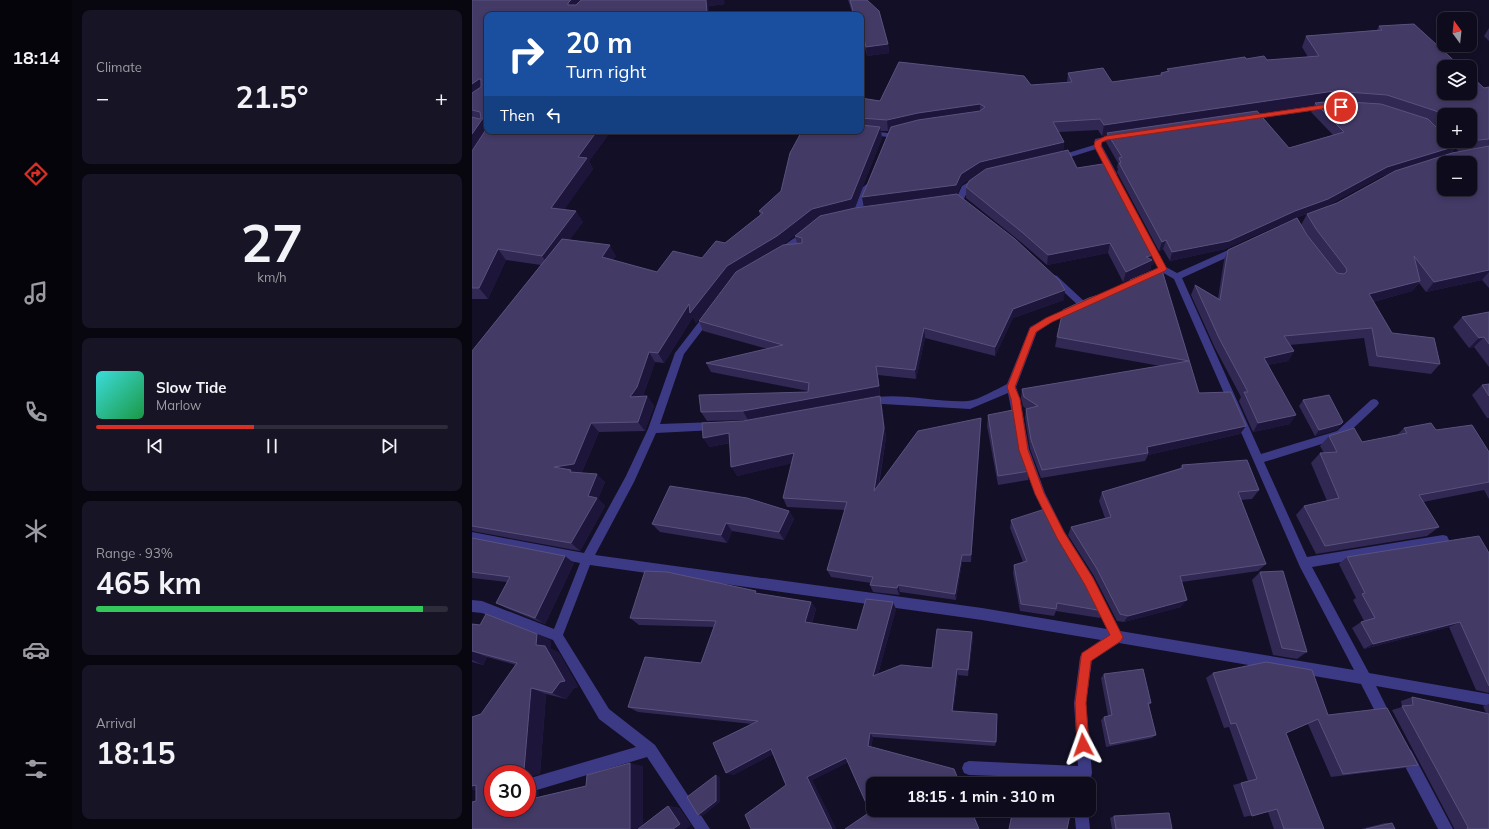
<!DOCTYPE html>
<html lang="en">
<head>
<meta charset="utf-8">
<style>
  :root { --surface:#0e0b1c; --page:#171425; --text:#f1f3f6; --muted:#9b9ba3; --line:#2e2b3b; --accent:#d93025 }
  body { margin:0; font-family:Mulish,sans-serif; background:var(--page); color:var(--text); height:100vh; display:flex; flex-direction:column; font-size:15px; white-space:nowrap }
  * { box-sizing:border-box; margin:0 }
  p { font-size:13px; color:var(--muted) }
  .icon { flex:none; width:22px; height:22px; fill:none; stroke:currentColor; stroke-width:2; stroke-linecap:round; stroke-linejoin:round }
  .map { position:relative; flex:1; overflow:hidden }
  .sheet { display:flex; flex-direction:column; gap:10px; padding:10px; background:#08060f; width:400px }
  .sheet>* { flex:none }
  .banner { position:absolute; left:12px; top:12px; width:380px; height:122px; border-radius:8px; box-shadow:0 2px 6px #0003,0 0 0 1px var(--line); background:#1a4fa0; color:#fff; overflow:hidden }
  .needle { width:26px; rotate:345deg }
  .controls { position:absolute; left:965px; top:12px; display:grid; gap:8px }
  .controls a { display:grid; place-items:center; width:40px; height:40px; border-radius:8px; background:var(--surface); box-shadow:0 2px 6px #0003,0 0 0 1px var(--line); font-size:20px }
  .speed { position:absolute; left:12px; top:765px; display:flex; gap:8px; font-size:20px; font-weight:700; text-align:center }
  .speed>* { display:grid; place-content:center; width:52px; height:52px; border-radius:50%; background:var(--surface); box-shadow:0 2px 6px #0003,0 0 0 1px var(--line); line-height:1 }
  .speed .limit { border:6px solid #d22; background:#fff; color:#111 }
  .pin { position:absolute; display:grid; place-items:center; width:34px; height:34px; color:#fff; margin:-17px; border:2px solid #fff; border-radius:50%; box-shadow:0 1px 4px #0007 }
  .me { position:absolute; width:44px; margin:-22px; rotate:356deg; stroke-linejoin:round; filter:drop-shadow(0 0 3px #0008) }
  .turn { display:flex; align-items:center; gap:14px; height:84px; padding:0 16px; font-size:18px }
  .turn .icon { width:52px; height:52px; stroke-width:2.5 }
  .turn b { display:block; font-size:28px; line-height:34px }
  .then { display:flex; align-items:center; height:38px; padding:0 16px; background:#0003; gap:8px; font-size:15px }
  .big { font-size:30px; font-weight:700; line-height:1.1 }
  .sheet .card { flex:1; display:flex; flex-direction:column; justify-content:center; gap:6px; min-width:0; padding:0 14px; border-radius:8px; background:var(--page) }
  .sheet .dial { align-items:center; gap:0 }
  .dial b { font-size:52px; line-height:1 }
  .song { display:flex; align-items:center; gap:12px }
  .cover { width:48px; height:48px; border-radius:6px; background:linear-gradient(135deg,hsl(180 70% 55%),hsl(140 70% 35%)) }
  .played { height:4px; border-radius:2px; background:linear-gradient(90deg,var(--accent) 45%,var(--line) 45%) }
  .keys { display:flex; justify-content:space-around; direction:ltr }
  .heat { display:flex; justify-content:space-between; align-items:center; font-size:22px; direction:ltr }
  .charge { height:6px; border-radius:3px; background:linear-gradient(90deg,#34c759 93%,var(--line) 0) }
  .trip { position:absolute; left:394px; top:777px; width:230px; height:40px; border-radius:8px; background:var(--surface); box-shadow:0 2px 6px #0003,0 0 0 1px var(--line); font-weight:700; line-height:40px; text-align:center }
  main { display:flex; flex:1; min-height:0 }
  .tabs { display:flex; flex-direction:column; width:72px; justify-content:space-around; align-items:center; background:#06040b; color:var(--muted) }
  .tabs .icon { width:28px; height:28px }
  .tabs .active { color:var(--accent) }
  .tabs b { font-size:18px; color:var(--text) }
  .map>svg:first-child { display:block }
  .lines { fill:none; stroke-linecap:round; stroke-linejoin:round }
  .minor { fill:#3d3a85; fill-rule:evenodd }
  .wall { fill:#312854; fill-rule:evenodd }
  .shaded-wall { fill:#1d163a }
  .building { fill:#433a66; stroke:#5a527e; fill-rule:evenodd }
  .route { fill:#d93025; stroke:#8d1f18 }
</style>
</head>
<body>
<main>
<nav class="tabs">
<b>18:14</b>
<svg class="icon active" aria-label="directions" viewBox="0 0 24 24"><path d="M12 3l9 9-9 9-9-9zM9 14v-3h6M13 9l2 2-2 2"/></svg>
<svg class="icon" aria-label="music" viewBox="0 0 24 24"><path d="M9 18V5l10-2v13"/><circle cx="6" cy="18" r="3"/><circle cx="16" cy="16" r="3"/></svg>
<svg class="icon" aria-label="phone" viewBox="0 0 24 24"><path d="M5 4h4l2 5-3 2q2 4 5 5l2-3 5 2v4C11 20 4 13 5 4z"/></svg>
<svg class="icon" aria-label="climate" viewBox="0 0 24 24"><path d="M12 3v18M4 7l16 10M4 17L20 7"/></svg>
<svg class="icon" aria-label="car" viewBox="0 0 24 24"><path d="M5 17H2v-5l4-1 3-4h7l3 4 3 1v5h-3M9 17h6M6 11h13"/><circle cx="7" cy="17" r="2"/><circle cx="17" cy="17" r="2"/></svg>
<svg class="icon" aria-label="filters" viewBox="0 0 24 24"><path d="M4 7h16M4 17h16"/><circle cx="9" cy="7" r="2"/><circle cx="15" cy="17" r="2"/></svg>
</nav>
<section class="sheet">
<div class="card"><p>Climate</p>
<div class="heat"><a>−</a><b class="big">21.5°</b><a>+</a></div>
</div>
<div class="card dial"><b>27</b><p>km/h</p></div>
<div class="card">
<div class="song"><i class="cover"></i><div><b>Slow Tide</b><p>Marlow</p></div></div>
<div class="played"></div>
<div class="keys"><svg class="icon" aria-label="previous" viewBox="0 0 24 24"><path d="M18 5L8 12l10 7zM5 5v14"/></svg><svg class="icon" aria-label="pause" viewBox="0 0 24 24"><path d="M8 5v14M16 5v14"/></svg><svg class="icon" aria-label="next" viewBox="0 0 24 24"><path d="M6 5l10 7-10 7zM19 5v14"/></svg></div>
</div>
<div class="card"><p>Range · 93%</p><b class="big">465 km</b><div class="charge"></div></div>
<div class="card"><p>Arrival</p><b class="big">18:15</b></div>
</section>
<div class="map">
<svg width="1017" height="829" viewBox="0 0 1017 829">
  <rect width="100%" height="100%" fill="#130f26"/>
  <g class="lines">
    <!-- minor -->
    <g class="minor">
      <path d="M 854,104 L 858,106 L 857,108 L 775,120 L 771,118 L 775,116 Z"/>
      <path d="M 389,130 L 416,133 L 429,130 L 433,132 L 416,137 L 382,133 L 378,131 L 389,131 Z"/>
      <path d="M 648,134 L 652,136 L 651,138 L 630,142 L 630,146 L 645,174 L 644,176 L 638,176 L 624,149 L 586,161 L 582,159 L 583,157 L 622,145 L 623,139 Z"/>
      <path d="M 505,177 L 509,180 L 508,182 L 496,190 L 491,201 L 485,201 L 484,199 L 490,186 Z"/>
      <path d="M 395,184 L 399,187 L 389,213 L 388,215 L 382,215 L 381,213 L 391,187 Z"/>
      <path d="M 334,230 L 338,233 L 337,235 L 311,254 L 305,254 L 304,252 L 305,250 Z"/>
      <path d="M 678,242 L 681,243 L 694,267 L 705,273 L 763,247 L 766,246 L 770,249 L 769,251 L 710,278 L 789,454 L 865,431 L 899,400 L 902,399 L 905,400 L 907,403 L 905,406 L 872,437 L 792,462 L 835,557 L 971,535 L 975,536 L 977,540 L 975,544 L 971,545 L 840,567 L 897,673 L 1017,694 L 1017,706 L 904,686 L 921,720 L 920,725 L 915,726 L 910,725 L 889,684 L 647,643 L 620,660 L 614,703 L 620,773 L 617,786 L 617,784 L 604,784 L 605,779 L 497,775 L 492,773 L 490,768 L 492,763 L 497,761 L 606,766 L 602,703 L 608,657 L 610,653 L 629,640 L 510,620 L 118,565 L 91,635 L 137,709 L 183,745 L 238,829 L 223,829 L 175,757 L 55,793 L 55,779 L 164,747 L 127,719 L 81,640 L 10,613 L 0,612 L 0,600 L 10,601 L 82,629 L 108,563 L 0,542 L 0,532 L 112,553 L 154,476 L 176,429 L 203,353 L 233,314 L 236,313 L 241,316 L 212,354 L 188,424 L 243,422 L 247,423 L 248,426 L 247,429 L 243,430 L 184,433 L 162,482 L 123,555 L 510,608 L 635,629 L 613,585 L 584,539 L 563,494 L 547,449 L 536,393 L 498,409 L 411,404 L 395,407 L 392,406 L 390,403 L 392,400 C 421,390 463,403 496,401 C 506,400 525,389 535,384 L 558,327 L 574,318 L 601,306 L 604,307 L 606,309 L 604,311 L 580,322 L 565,332 L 544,387 L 548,399 L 557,449 L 573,493 L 592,531 L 621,577 L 648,631 L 882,670 L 828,567 L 702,279 L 688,271 L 674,245 Z"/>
      <path d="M 582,275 L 585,276 L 614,303 L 615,305 L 614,307 L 608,307 L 579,280 L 578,278 Z"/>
      <path d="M 668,276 L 671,277 L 672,279 L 671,281 L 639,296 L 636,297 L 632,294 L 633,292 Z"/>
      <path d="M 934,748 L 939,750 L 981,829 L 966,829 L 927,755 L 929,750 Z"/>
      <path d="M 602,810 L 616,810 L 618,829 L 604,829 Z"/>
    </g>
  </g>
  <!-- wall -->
  <g class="wall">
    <path d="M 0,0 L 253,4 L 237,6 L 15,15 L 15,131 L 139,131 L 117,161 L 121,169 L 92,209 L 111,222 L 97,240 L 144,256 L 141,260 L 185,272 L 230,258 L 253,243 L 288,215 L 287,211 L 309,191 L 346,133 L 389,131 L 389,98 L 408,101 L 559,85 L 595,82 L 596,73 L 640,82 L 688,75 L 689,73 L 695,72 L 695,69 L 774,59 L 795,60 L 836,57 L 830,47 L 834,36 L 905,30 L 907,26 L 1012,88 L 1017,87 L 1017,288 L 1010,280 L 954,292 L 947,283 L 940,291 L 901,302 L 920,333 L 968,364 L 959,374 L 897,366 L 892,338 L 818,345 L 822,351 L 816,361 L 796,365 L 818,424 L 781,432 L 767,401 L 769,397 L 743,348 L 719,295 L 723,285 L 746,298 L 752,260 L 756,250 L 829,225 L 835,214 L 865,203 L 923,172 L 910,176 L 851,208 L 818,220 L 753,249 L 698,261 L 691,249 L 687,251 L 645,172 L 646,169 L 645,167 L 646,163 L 634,142 L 635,135 L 630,136 L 626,130 L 587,132 L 592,142 L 591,151 L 682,264 L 679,265 L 678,270 L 651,282 L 636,253 L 575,265 L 550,243 L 494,198 L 494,187 L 509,172 L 508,173 L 489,185 L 485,194 L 592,300 L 541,318 L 523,356 L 453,338 L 444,379 L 406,375 L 408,395 L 276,420 L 235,421 L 229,412 L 336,392 L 336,391 L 239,372 L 234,363 L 296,349 L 231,331 L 227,321 L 263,274 L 260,276 L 224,323 L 221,317 L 192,363 L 183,362 L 171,396 L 175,396 L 182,406 L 173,431 L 127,432 L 110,472 L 107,473 L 133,482 L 126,499 L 133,506 L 108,551 L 0,531 L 0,351 L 69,265 L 34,260 L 16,299 L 0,299 ZM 842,105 L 839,112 L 861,135 L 817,148 L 786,113 ZM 972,115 L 998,141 L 972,141 ZM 409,131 L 417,131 L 390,197 L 392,206 L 382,208 L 410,138 ZM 983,148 L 988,152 L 979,154 ZM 344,219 L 323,236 L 325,243 L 309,246 Z"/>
    <path d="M 376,0 L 395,0 L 416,44 L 417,53 L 395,56 L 391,40 L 389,40 L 389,15 L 381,15 Z"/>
    <path d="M 1017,28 L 1017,41 L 1012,36 Z"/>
    <path d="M 689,267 L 727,393 L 774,426 L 768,434 L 676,455 L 673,461 L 569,478 L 558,449 L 553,418 L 554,409 L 551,406 L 549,398 L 550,389 L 688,366 L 583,347 L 585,337 L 657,285 L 658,280 Z"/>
    <path d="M 1017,312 L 1017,367 L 1002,347 L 997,348 L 981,327 L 990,317 Z"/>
    <path d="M 1017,384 L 1017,418 L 1015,418 L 1000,395 L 1010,385 Z"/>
    <path d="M 831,400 L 867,427 L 864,430 L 843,436 L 827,406 Z"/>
    <path d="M 410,406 L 414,438 L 407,485 L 509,418 L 509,427 L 499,562 L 490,562 L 484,600 L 428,592 L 427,595 L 401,592 L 398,585 L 399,583 L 359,577 L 355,570 L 373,510 L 315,507 L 311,498 L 320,463 L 265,476 L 258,443 L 237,447 L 271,421 Z"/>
    <path d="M 516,415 L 546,439 L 558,471 L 556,480 L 526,485 L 515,426 Z"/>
    <path d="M 932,428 L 964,430 L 1017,452 L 1017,499 L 1012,490 L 951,502 L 967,527 L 955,536 L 844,554 L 824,515 L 832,506 L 855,501 L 839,463 L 848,453 L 852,453 L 848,446 L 857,436 L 890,442 L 925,435 Z"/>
    <path d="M 710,465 L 787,490 L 780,499 L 769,500 L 794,564 L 786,571 L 710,582 L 709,607 L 652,622 L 645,621 L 622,576 L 596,535 L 599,527 L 633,518 L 627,501 L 630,492 L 708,468 Z"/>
    <path d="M 317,511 L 322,519 L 312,540 L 260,531 L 255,543 L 188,532 L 180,524 Z"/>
    <path d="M 539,520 L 582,530 L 631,611 L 628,618 L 584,611 L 582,616 L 548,611 L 541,573 L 542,565 L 551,562 L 538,528 Z"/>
    <path d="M 0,538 L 102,563 L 73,624 L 36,609 L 24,603 L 35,582 L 0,578 Z"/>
    <path d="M 1017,553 L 1017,693 L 1004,690 L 977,627 L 892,649 L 880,628 L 889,622 L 892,621 L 881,600 L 884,598 L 867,564 L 875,557 Z"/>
    <path d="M 788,572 L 835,652 L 825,659 L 801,655 L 780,580 Z"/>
    <path d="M 286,594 L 339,602 L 344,609 L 340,623 L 385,630 L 424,609 L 406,674 L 460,668 L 500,632 L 501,639 L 496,676 L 486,675 L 481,711 L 524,742 L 523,746 L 401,737 L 399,747 L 398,812 L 376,762 L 340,780 L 364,829 L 279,829 L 314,785 L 301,754 L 261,775 L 280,724 L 166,712 L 156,707 L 229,663 L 242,627 L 167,625 L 158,618 Z"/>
    <path d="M 0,624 L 65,634 L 79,641 L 79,649 L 87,653 L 106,687 L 102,688 L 94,699 L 74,694 L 68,774 L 21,774 L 55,808 L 55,789 L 67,791 L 66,797 L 114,786 L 171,766 L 171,825 L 196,806 L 207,808 L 219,825 L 0,829 L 4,801 L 9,714 L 44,665 L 15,657 L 11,665 L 0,662 Z"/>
    <path d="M 741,673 L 856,715 L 946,765 L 932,768 L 859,777 L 836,724 L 814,733 L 852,829 L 802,829 L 796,812 L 772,817 L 761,785 L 776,781 L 757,727 L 752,728 L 734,678 Z"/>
    <path d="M 632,674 L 679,703 L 677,705 L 684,735 L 680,738 L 634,747 L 629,720 L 632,717 L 636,716 L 629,678 Z"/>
    <path d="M 940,697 L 1014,713 L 1011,706 L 1017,704 L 1017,829 L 982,829 L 982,828 L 920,710 L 930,707 L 929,701 Z"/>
    <path d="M 540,810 L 599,810 L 595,829 L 537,829 Z"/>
    <path d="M 642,816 L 700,829 L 640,829 L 638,818 Z"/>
    <path d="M 913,823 L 920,823 L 923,829 L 889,829 Z"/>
  </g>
  <!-- shaded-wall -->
  <g class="shaded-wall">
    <path d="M 99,0 L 114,0 L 101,15 L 96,5 L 96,3 Z"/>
    <path d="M 234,0 L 252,0 L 253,4 L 237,6 L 237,15 L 217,15 Z"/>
    <path d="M 389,31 L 390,31 L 391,40 L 389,40 Z"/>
    <path d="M 416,44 L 417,53 L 395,56 L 394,47 Z"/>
    <path d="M 7,79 L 14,90 L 0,100 L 0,84 Z"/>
    <path d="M 862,91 L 857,103 L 843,103 L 842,105 L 636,135 L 635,133 L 635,135 L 630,136 L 632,125 Z"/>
    <path d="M 508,104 L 508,116 L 447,125 L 416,131 L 415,120 L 446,113 Z"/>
    <path d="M 11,118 L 15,125 L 15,131 L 0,156 L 0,134 Z"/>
    <path d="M 408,127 L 410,138 L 381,210 L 343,220 L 308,247 L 260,276 L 224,323 L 221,317 L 192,363 L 186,353 L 217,304 L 255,266 Z"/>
    <path d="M 125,131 L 139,131 L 117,161 L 121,169 L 86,219 L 79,208 L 106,157 Z"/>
    <path d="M 592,142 L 591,154 L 508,173 L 489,185 L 484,196 L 392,208 L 390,197 L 489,174 L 508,162 Z"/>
    <path d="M 984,146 L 978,155 L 910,176 L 851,208 L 818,220 L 753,249 L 698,261 L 700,252 L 915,167 Z"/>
    <path d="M 104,211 L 111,222 L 78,267 L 70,256 Z"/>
    <path d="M 694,240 L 691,249 L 687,251 L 690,242 Z"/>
    <path d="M 638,243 L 636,253 L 575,265 L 576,255 Z"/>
    <path d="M 138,245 L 144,256 L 136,268 L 130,257 Z"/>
    <path d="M 26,249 L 34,260 L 16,299 L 7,288 Z"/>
    <path d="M 685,254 L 682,264 L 679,265 L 678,270 L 651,282 L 654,272 L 674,257 Z"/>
    <path d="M 1017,270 L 1017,272 L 1010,280 L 954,292 L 962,282 Z"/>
    <path d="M 948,281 L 940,291 L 890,305 L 897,294 Z"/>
    <path d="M 593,290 L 592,300 L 541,318 L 523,356 L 523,347 L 541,309 Z"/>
    <path d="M 452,328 L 453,338 L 444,379 L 443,370 Z"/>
    <path d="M 1012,337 L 1002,347 L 997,348 L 1007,338 Z"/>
    <path d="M 822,351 L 816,361 L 786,367 L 792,358 Z"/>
    <path d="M 177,352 L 183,362 L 171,396 L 158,397 Z"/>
    <path d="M 404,366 L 408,395 L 276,420 L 271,411 L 407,386 Z"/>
    <path d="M 175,396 L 182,406 L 173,431 L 166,422 Z"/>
    <path d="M 408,396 L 410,406 L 414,438 L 404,500 L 402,491 Z"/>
    <path d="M 824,415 L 818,424 L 781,432 L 786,423 Z"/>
    <path d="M 509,418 L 509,427 L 499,562 L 499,555 Z"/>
    <path d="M 871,422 L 864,430 L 843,436 L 847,430 Z"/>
    <path d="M 119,423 L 127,432 L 110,472 L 103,474 L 82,467 Z"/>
    <path d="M 774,426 L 768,434 L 676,455 L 676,453 L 675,447 Z"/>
    <path d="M 257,433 L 262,442 L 237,447 L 231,438 Z"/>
    <path d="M 322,453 L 326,462 L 265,476 L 259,467 Z"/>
    <path d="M 125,474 L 133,482 L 126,499 L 133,506 L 108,551 L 99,543 L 116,496 Z"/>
    <path d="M 317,511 L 322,519 L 312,540 L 307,532 Z"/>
    <path d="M 254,523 L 260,531 L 255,543 L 249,535 Z"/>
    <path d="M 490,555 L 490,562 L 484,600 L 483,594 Z"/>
    <path d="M 93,556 L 102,563 L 73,624 L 63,618 Z"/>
    <path d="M 426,585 L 428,592 L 427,595 L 425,588 Z"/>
    <path d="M 715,600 L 709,607 L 652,622 L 656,616 Z"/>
    <path d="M 339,602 L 344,609 L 338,628 L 333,622 Z"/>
    <path d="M 421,602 L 424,609 L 404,681 L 401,676 Z"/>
    <path d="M 988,622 L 977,627 L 892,649 L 901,644 Z"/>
    <path d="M 500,632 L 501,639 L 496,676 L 496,670 Z"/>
    <path d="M 65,634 L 79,641 L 79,649 L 87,653 L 106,687 L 102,688 L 94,699 L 80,693 L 88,682 L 64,645 Z"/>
    <path d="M 0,651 L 15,657 L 11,665 L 0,660 Z"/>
    <path d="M 485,669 L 486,675 L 481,715 L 480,711 Z"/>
    <path d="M 59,688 L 74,694 L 68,774 L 55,778 L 55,774 L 40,774 Z"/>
    <path d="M 398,733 L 401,737 L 399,749 L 396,746 Z"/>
    <path d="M 299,749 L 305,752 L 261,775 L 254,773 Z"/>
    <path d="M 374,758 L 378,761 L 340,780 L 364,829 L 360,829 L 335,777 Z"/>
    <path d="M 158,763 L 171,766 L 171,829 L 158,829 Z"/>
    <path d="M 244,775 L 248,777 L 248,802 L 231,816 L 226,815 Z"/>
    <path d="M 4,785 L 8,791 L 0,790 L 0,786 Z"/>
    <path d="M 55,789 L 67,791 L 66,803 L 55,802 Z"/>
    <path d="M 196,806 L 207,808 L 219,825 L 214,829 L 201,829 Z"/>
  </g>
  <!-- building -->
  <g class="building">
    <path d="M 0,0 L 99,0 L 96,3 L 96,5 L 104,5 L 109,0 L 234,0 L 235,13 L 217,15 L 15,15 L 15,119 L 11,118 L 0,134 L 0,117 L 7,119 L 9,118 L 8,112 L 0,110 L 0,93 L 9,87 L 9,79 L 7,79 L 0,84 Z"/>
    <path d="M 378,0 L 395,0 L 407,11 L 416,44 L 394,47 L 390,31 L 389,31 L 389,15 L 382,15 Z"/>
    <path d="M 942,24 L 989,67 L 972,67 L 972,93 L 998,93 L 998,75 L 1012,88 L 1017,87 L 1017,139 L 996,141 L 995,141 L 998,141 L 998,115 L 972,115 L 972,119 L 964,111 L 915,95 L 862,91 L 632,125 L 628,119 L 581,122 L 592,142 L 508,162 L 489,174 L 484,185 L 390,197 L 419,127 L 446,120 L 508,111 L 513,107 L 508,104 L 446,113 L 415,120 L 389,118 L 389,98 L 408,101 L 427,62 L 552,76 L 559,85 L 600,82 L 596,73 L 631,68 L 640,82 L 690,75 L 689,73 L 697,71 L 695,69 L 773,57 L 774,59 L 792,56 L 795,60 L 847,56 L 834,36 L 910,30 L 907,26 Z"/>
    <path d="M 861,101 L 909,104 L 956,119 L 972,135 L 972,141 L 978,141 L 984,146 L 915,167 L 856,199 L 823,211 L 757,241 L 700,252 L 694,240 L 690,242 L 647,163 L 649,163 L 647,158 L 650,157 L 635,133 L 785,111 L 817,148 L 872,132 L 843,103 Z"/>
    <path d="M 389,125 L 408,127 L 379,199 L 340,209 L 305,236 L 255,266 L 218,313 L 217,304 L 186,353 L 177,352 L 165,387 L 158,397 L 175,396 L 166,422 L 119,423 L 102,464 L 82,467 L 99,470 L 98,472 L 125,474 L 116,496 L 125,498 L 99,543 L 0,526 L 0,351 L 90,239 L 138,245 L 130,257 L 185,272 L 201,251 L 230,258 L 244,241 L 253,243 L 291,213 L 287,211 L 309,191 L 318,153 L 330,131 L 346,133 L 347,131 L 389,131 Z"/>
    <path d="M 15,128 L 15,131 L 125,131 L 106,157 L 115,158 L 79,208 L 104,211 L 70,256 L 26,249 L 7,288 L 0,288 L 0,151 Z"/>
    <path d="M 1017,146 L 1017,270 L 962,282 L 942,256 L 948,281 L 897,294 L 920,333 L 962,338 L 968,364 L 905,356 L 900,328 L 812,336 L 822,351 L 792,358 L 824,415 L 786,423 L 772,392 L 776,392 L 747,338 L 723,285 L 748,300 L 756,250 L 825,218 L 835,235 L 865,273 L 872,274 L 875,271 L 874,268 L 844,229 L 835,214 L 865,203 L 923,171 L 980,153 ZM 972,163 L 998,163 L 998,189 L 972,189 Z"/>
    <path d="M 596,150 L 605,168 L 637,163 L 685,254 L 674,257 L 680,260 L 654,272 L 638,243 L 576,255 L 551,233 L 494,187 L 497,181 L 514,169 Z"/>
    <path d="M 485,194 L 543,239 L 587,280 L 593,290 L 541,309 L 523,347 L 452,328 L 443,370 L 404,366 L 407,386 L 271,411 L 229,412 L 227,395 L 336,392 L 337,383 L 234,363 L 311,345 L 227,321 L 264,272 L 311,245 L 330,243 L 330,238 L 323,236 L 348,216 L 383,208 Z"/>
    <path d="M 689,267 L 727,393 L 759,392 L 774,426 L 675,447 L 676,453 L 570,470 L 559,440 L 554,409 L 566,406 L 552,397 L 550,389 L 717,361 L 585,337 L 591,310 L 617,298 L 661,284 L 658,280 Z"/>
    <path d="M 1017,312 L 1017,344 L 1012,337 L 1007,338 L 990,317 Z"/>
    <path d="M 1017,384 L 1017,396 L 1010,385 Z"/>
    <path d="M 857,395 L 871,422 L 869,424 L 847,430 L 831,400 Z"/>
    <path d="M 408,396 L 412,428 L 402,491 L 446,431 L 509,418 L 499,555 L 490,555 L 483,594 L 426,585 L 425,588 L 398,585 L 401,577 L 355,570 L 375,502 L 311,498 L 322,453 L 259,467 L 257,433 L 231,438 L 230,423 L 271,421 Z"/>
    <path d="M 541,410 L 546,439 L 558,471 L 526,476 L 516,415 Z"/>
    <path d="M 959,423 L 964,430 L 1000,425 L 1017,452 L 1017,482 L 947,495 L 967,527 L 853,546 L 832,506 L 867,498 L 848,453 L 865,452 L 857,436 L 882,428 L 890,442 L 935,433 L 932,428 Z"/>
    <path d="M 775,460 L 787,490 L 766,492 L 794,564 L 708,576 L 715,600 L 656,616 L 648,614 L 625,569 L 599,527 L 639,517 L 630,492 L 711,468 L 710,465 Z"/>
    <path d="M 198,486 L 275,498 L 317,511 L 307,532 L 254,523 L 249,535 L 180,524 Z"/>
    <path d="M 573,509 L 582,530 L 584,530 L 615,578 L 631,611 L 585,603 L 584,609 L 549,604 L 542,565 L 555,561 L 539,520 Z"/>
    <path d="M 1007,536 L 1017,553 L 1017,686 L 988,622 L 901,644 L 889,622 L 903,618 L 890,594 L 893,593 L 875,557 Z"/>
    <path d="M 0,538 L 93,556 L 63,618 L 24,603 L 38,577 L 0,572 Z"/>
    <path d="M 173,571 L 195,572 L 284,591 L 283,593 L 339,602 L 333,622 L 385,630 L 394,599 L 421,602 L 401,676 L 429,665 L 460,668 L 465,629 L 500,632 L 496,670 L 485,669 L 480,711 L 525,714 L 524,742 L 398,733 L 396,746 L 482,769 L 488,784 L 401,784 L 401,810 L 499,810 L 507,829 L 373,829 L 398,812 L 374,758 L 335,777 L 360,829 L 279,829 L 273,815 L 314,785 L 299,749 L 254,773 L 241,743 L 286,721 L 156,707 L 173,657 L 229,663 L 244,621 L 158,618 Z"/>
    <path d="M 811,571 L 835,652 L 810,648 L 788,572 Z"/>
    <path d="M 14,614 L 65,634 L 64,645 L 73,646 L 93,681 L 88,682 L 80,693 L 59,688 L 52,770 L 40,774 L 21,774 L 21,808 L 55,808 L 55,800 L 114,786 L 115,775 L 158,763 L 158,829 L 0,829 L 0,802 L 4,801 L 4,785 L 0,786 L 0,717 L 9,714 L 45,663 L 0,651 L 0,624 L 8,625 Z"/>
    <path d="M 794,662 L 840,670 L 856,715 L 915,708 L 946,765 L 871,774 L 846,719 L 814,733 L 852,829 L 812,829 L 805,809 L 780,816 L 769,783 L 785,779 L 764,723 L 759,724 L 741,673 Z"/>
    <path d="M 671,669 L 679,703 L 676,703 L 684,735 L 638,744 L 632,717 L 640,715 L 632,674 Z"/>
    <path d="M 940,697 L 1017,714 L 1017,829 L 995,829 L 996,827 L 930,706 L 941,705 Z"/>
    <path d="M 244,775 L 244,801 L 226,815 L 215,797 Z"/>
    <path d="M 196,806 L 208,824 L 201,829 L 166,829 Z"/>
    <path d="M 541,810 L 599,810 L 595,829 L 537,829 Z"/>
    <path d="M 697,813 L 700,829 L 644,829 L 642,816 Z"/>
    <path d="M 920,823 L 923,829 L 894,829 Z"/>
  </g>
  <!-- route -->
  <path class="route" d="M 857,104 L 869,105 L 872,107 L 869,109 L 857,108 L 635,140 L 630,142 L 629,146 L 695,269 L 693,271 L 580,322 L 564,332 L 543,387 L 548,399 L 556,450 L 572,493 L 592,532 L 621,578 L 651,637 L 649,641 L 619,661 L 614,703 L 617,745 L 615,749 L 611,751 L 607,749 L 605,745 L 603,703 L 609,657 L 610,653 L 638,635 L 613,585 L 585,538 L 563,494 L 547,450 L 539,399 L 535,387 L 558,328 L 574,318 L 686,268 L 622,146 L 623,141 L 634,136 Z"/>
</svg>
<div class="controls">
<a><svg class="needle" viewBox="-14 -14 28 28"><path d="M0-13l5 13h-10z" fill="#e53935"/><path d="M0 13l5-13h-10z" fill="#9b9ba3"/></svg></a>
<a><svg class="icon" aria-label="layers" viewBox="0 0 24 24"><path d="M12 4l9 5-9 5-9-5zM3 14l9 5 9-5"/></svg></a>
<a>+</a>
<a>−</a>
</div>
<div class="speed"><div class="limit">30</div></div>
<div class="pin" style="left:869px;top:107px;background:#d93025"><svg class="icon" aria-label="arrive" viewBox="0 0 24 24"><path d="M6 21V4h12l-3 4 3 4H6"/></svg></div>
<svg class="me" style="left:611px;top:745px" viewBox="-20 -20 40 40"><path d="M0-17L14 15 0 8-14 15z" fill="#d93025" stroke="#fff" stroke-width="4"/></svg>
<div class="trip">18:15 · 1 min · 310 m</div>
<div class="banner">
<div class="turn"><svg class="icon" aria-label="right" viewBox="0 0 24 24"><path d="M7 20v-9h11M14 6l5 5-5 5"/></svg><div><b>20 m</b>Turn right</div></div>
<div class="then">Then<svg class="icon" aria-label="left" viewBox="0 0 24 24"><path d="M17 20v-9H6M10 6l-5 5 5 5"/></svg></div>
</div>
</div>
</main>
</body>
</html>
